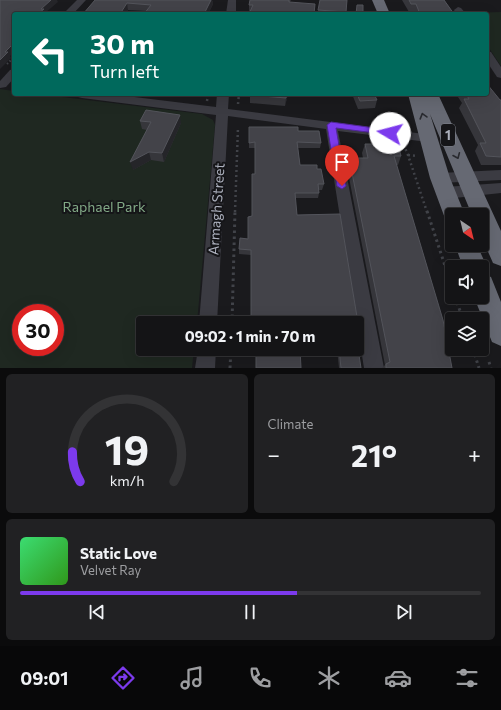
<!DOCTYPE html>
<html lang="en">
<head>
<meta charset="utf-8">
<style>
  :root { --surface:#141416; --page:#212123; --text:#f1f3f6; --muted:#9d9ea1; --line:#333335; --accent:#7c3aed }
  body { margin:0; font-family:Commissioner,sans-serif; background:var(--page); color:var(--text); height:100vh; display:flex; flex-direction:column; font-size:15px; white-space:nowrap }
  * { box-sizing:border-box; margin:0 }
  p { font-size:13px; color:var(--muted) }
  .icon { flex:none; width:22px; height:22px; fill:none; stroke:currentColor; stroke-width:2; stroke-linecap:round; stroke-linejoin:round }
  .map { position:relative; height:368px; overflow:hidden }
  .details { display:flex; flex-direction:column; gap:6px; padding:6px; background:#0b0b0c; flex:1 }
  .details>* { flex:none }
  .top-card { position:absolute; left:12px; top:12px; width:477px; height:84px; border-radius:4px; box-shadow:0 4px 16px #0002,0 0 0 1px var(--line); background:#00695c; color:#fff; overflow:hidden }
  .needle { width:26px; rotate:145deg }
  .fabs { position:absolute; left:445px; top:208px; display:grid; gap:8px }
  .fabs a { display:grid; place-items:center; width:44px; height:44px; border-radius:4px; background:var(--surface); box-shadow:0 4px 16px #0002,0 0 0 1px var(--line); font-size:20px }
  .speed { position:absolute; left:12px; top:304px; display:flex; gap:8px; font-size:20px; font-weight:700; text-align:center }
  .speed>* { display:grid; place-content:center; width:52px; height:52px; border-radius:50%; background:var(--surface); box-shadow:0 4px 16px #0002,0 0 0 1px var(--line); line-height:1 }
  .speed .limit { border:6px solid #d22; background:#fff; color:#111 }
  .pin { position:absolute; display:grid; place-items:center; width:34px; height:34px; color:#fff; margin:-41px -17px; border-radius:50% 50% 50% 0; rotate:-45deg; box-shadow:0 0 4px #0007 }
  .pin .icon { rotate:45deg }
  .me { position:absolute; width:44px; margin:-22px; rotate:278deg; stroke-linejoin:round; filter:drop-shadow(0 0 3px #0008) }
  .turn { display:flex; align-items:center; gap:14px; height:84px; padding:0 12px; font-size:18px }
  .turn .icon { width:52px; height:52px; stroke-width:2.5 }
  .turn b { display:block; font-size:28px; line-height:34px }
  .big { font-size:30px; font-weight:700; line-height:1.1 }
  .details .tile { flex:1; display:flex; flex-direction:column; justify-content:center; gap:6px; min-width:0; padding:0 14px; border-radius:6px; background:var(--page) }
  .details .dial { align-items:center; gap:0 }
  .dial svg { height:104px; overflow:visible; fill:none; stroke:var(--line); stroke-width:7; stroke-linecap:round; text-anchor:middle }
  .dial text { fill:var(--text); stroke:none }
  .song { display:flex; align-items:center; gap:12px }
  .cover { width:48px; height:48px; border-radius:6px; background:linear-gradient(135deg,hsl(140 70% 55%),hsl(110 70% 35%)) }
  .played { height:4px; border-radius:2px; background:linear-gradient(90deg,var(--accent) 60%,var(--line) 60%) }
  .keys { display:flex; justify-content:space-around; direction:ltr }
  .heat { display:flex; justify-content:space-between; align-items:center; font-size:22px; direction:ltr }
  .details .tiles { flex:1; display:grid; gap:6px; grid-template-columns:1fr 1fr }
  .tile:last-child { grid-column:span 2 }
  .trip { position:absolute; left:136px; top:316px; width:228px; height:40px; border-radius:4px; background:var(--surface); box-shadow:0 4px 16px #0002,0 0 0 1px var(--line); font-weight:700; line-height:40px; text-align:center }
  .menu { display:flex; height:64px; justify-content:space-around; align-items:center; background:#080809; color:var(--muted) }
  .menu .icon { width:28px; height:28px }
  .menu .selected { color:var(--accent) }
  .menu b { font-size:18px; color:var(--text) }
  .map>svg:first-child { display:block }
  .green { fill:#1f2821; fill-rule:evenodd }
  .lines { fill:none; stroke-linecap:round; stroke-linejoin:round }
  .path-far2 { stroke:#414349; stroke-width:2; stroke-dasharray:1.5 2; stroke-linecap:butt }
  .path-far1 { stroke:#414349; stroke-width:2.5; stroke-dasharray:2 3; stroke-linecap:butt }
  .path { stroke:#414349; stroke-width:3; stroke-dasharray:2.5 3.5; stroke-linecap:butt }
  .minor { fill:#3b3b42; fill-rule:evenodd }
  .highway { fill:#666973; fill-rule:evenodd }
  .wall { fill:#36363b }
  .shaded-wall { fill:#252529 }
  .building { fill:#434349; stroke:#53545b }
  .oneway { stroke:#292a2f }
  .route { fill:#7c3aed; stroke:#51269a }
  .labels { text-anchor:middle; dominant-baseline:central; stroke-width:4; stroke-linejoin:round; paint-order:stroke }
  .shield { fill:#151518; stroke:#7f828c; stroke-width:1 }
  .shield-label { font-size:13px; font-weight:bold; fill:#acb0bd }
  .park-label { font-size:14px; fill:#82a986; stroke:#151518 }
  .street-label { font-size:14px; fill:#acb0bd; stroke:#151518 }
</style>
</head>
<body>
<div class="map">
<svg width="501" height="368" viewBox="0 0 501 368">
  <rect width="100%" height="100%" fill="#1a1a1d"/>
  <!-- green -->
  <g class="green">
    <path d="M 501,12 L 501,66 L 487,45 L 487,14 L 466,14 L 465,13 Z"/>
    <path d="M 0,89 L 14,91 L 14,94 L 38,94 L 202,114 L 213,120 L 215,125 L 197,323 L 143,323 L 143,349 L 194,349 L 192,368 L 0,368 ZM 21,313 L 55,313 L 55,347 L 21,347 Z"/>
  </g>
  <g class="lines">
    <!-- path-far2 -->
    <path class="path-far2" d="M 7,64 L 14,57"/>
    <!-- path-far1 -->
    <g class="path-far1">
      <path d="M 207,101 L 208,94"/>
      <path d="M 238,104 L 239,94"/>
      <path d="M 402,146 L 405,148 L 408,155 L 427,212"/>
      <path d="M 408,155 L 417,156"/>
      <path d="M 235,212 L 238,127"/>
    </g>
    <!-- path -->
    <g class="path">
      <path d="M 427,211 L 452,287"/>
      <path d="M 455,297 L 463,319"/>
      <path d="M 232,323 L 235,211"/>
      <path d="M 473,349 L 479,368"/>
      <path d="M 489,362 L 491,368"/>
      <path d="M 230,368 L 231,349"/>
    </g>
    <!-- minor -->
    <g class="minor">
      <path d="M 77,0 L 86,0 L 73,14 L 63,14 Z"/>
      <path d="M 228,0 L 236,0 L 236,14 L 226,14 Z"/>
      <path d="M 458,7 L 461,8 L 466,14 L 456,14 L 454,10 Z"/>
      <path d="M 487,51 L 491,52 L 501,67 L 501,78 L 497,77 L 487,62 Z"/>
      <path d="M 14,69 L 14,78 L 6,87 L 0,88 L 0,81 L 10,70 Z"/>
      <path d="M 76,94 L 110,94 L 216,107 L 217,94 L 229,94 L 228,109 L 432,135 L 434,138 L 432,141 L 428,142 L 338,131 L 384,368 L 364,368 L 326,129 L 228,116 L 217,323 L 199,323 L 216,115 L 82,98 L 78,97 Z"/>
      <path d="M 501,170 L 501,180 L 440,183 L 435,182 L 433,178 L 435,174 L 440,173 Z"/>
      <path d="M 501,183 L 501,193 L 445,199 L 440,197 L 438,193 L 440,189 L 445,187 Z"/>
      <path d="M 198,349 L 216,349 L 215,368 L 195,368 Z"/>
    </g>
    <!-- highway -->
    <g class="highway">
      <path d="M 372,0 L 384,0 L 390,14 L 378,14 Z"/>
      <path d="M 408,94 L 438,94 L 501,231 L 501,266 L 493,263 L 482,238 L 482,215 L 472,215 L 430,114 L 450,178 L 465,215 L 452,215 L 452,223 L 446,221 L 430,178 Z"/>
      <path d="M 455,245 L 477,245 L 487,267 L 483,274 L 491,277 L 501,302 L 501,346 L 492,342 L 474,297 L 482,297 L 482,267 L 463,267 Z"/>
    </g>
  </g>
  <!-- wall -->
  <g class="wall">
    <path d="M 95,0 L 212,0 L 213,4 L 208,14 L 144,14 L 147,11 L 128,10 L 126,14 L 83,14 Z"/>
    <path d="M 250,0 L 291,0 L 290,2 L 250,13 L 249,12 L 249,5 Z"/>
    <path d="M 347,0 L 346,14 L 317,14 L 318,10 Z"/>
    <path d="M 402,0 L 444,0 L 454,14 L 415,14 L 414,12 L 409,12 Z"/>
    <path d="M 250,94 L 288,94 L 285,106 L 250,103 Z"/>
    <path d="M 352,94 L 374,94 L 377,100 L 375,108 L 358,109 Z"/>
    <path d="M 456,94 L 487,94 L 500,100 L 501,100 L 501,165 L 481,165 L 475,151 L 478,145 L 459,108 L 462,103 Z"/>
    <path d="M 140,121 L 181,123 L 164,162 L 151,160 L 133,170 L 147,130 L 142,129 Z"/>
    <path d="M 249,127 L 298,127 L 298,131 L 319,131 L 321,143 L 320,148 L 298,148 L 300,165 L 317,165 L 317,169 L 321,169 L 324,184 L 322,190 L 319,190 L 319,193 L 318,198 L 295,198 L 297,215 L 340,214 L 360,335 L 358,339 L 357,339 L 357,323 L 251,323 L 251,255 L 239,254 L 239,249 L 240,238 L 248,239 L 248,217 L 252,216 L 252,174 L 255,174 L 255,148 L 249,148 Z"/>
    <path d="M 365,144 L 401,156 L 398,165 L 396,165 L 452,368 L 382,368 L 385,365 L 347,167 L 349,158 L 363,158 L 362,153 Z"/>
    <path d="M 337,349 L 357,349 L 361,368 L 339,368 Z"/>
  </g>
  <!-- shaded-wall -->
  <g class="shaded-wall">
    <path d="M 51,0 L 57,0 L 58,2 L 45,13 L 45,14 L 38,14 L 41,9 Z"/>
    <path d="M 211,0 L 212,0 L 213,4 L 208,14 L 204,14 Z"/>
    <path d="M 127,3 L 128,10 L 126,14 L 120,14 Z"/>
    <path d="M 14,43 L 14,52 L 10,56 L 11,58 L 0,69 L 0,60 L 5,52 Z"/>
    <path d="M 287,94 L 288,94 L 285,106 L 286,98 Z"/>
    <path d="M 180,115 L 181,123 L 164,162 L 162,153 Z"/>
    <path d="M 149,152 L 151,160 L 133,170 L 130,162 Z"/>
  </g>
  <!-- building -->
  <g class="building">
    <path d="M 0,0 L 51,0 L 41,9 L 44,9 L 38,14 L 14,14 L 14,43 L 5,52 L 8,52 L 0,60 Z"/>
    <path d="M 95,0 L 211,0 L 204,14 L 185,13 L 184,14 L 144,14 L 151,5 L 127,3 L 120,14 L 83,14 Z"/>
    <path d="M 250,0 L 289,0 L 289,2 L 315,4 L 314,14 L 249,14 L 253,5 L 249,5 Z"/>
    <path d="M 320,0 L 347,0 L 346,12 L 318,10 Z"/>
    <path d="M 409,0 L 444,0 L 454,14 L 420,14 L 416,4 L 411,4 Z"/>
    <path d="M 357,5 L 363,5 L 363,14 L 356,14 Z"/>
    <path d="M 487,84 L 500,100 L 501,100 L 501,157 L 486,156 L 480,143 L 486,143 L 464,99 L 469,99 L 466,94 L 487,94 Z"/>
    <path d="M 250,94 L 287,94 L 286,98 L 250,95 Z"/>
    <path d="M 357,94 L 374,94 L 377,100 L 360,101 Z"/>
    <path d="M 146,110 L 180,115 L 162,153 L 149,152 L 130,162 L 151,122 L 140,121 Z"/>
    <path d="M 249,127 L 298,127 L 298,131 L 319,131 L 321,143 L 297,142 L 300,165 L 317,165 L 317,169 L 321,169 L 324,184 L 318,184 L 319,193 L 295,193 L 297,215 L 340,214 L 360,335 L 357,335 L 357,323 L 251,323 L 251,250 L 239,249 L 240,238 L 248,239 L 248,217 L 252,216 L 252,174 L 255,174 L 255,142 L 249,143 Z"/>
    <path d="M 365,144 L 398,144 L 401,156 L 394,156 L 443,320 L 452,368 L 386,368 L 386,364 L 390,362 L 349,158 L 368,158 Z"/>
    <path d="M 357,342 L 361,368 L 341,368 L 339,349 L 357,349 Z"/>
    <path d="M 256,349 L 300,349 L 301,368 L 256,368 Z"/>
  </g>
  <!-- one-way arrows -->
  <defs><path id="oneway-chevron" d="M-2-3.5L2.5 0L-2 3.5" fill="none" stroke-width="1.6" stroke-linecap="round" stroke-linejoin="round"/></defs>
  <g class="oneway">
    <use href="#oneway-chevron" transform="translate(423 116) rotate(-106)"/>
    <use href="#oneway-chevron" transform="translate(457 156) rotate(67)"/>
  </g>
  <!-- route -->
  <path class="route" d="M 331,122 L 390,130 L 394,133 L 390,135 L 336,128 L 346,186 L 342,189 L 337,186 L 327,125 Z"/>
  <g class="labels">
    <!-- shield labels -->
    <rect class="shield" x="441" y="124" width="14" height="22" rx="3"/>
    <g class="shield-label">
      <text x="448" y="135">1</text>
    </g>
    <!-- park labels -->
    <g class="park-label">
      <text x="104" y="206">Raphael Park</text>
    </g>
    <!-- street labels -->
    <g class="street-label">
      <text transform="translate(216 209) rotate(-86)">Armagh Street</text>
    </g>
  </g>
</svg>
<div class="fabs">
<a><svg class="needle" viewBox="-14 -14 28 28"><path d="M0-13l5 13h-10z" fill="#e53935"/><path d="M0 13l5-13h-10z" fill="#9d9ea1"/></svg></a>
<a><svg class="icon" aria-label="sound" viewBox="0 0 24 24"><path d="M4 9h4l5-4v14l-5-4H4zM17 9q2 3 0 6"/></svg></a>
<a><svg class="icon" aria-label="layers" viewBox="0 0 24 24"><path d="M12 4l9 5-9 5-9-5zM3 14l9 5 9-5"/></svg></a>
</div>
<div class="speed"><div class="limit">30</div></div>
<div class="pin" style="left:342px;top:186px;background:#d93025"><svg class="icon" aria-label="arrive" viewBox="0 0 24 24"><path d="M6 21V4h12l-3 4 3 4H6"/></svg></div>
<svg class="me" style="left:390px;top:133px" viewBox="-20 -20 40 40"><circle r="19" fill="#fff"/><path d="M0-13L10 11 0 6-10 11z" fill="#7c3aed"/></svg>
<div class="trip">09:02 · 1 min · 70 m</div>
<div class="top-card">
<div class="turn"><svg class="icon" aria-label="left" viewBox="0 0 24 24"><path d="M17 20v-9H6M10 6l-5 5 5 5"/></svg><div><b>30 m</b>Turn left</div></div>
</div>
</div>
<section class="details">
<div class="tiles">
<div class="tile dial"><svg viewBox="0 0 100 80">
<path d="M14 69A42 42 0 1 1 86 69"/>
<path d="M14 69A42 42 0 0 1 8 46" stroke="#7c3aed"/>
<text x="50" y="56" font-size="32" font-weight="700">19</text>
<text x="50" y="72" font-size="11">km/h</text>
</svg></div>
<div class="tile"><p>Climate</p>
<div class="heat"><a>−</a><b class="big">21°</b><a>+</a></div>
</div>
<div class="tile">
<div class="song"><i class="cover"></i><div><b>Static Love</b><p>Velvet Ray</p></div></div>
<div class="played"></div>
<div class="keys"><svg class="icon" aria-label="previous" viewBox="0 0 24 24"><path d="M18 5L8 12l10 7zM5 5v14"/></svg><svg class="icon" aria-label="pause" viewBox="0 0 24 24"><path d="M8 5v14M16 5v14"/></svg><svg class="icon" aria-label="next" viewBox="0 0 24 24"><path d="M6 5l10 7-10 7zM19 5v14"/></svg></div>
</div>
</div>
</section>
<nav class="menu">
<b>09:01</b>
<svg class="icon selected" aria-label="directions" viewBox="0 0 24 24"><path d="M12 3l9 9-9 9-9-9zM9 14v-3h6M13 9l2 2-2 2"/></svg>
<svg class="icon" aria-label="music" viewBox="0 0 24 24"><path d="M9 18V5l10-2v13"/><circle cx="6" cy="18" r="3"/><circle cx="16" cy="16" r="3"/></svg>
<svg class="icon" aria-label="phone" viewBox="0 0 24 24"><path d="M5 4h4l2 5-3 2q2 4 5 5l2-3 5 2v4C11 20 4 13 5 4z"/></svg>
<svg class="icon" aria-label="climate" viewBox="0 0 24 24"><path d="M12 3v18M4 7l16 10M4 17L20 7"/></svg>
<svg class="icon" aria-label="car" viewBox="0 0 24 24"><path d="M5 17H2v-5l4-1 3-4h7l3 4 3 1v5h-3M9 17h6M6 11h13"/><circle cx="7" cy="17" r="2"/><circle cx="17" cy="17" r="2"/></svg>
<svg class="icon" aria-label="filters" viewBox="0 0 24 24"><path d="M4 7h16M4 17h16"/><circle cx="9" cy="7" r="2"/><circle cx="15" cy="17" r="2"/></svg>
</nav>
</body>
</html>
